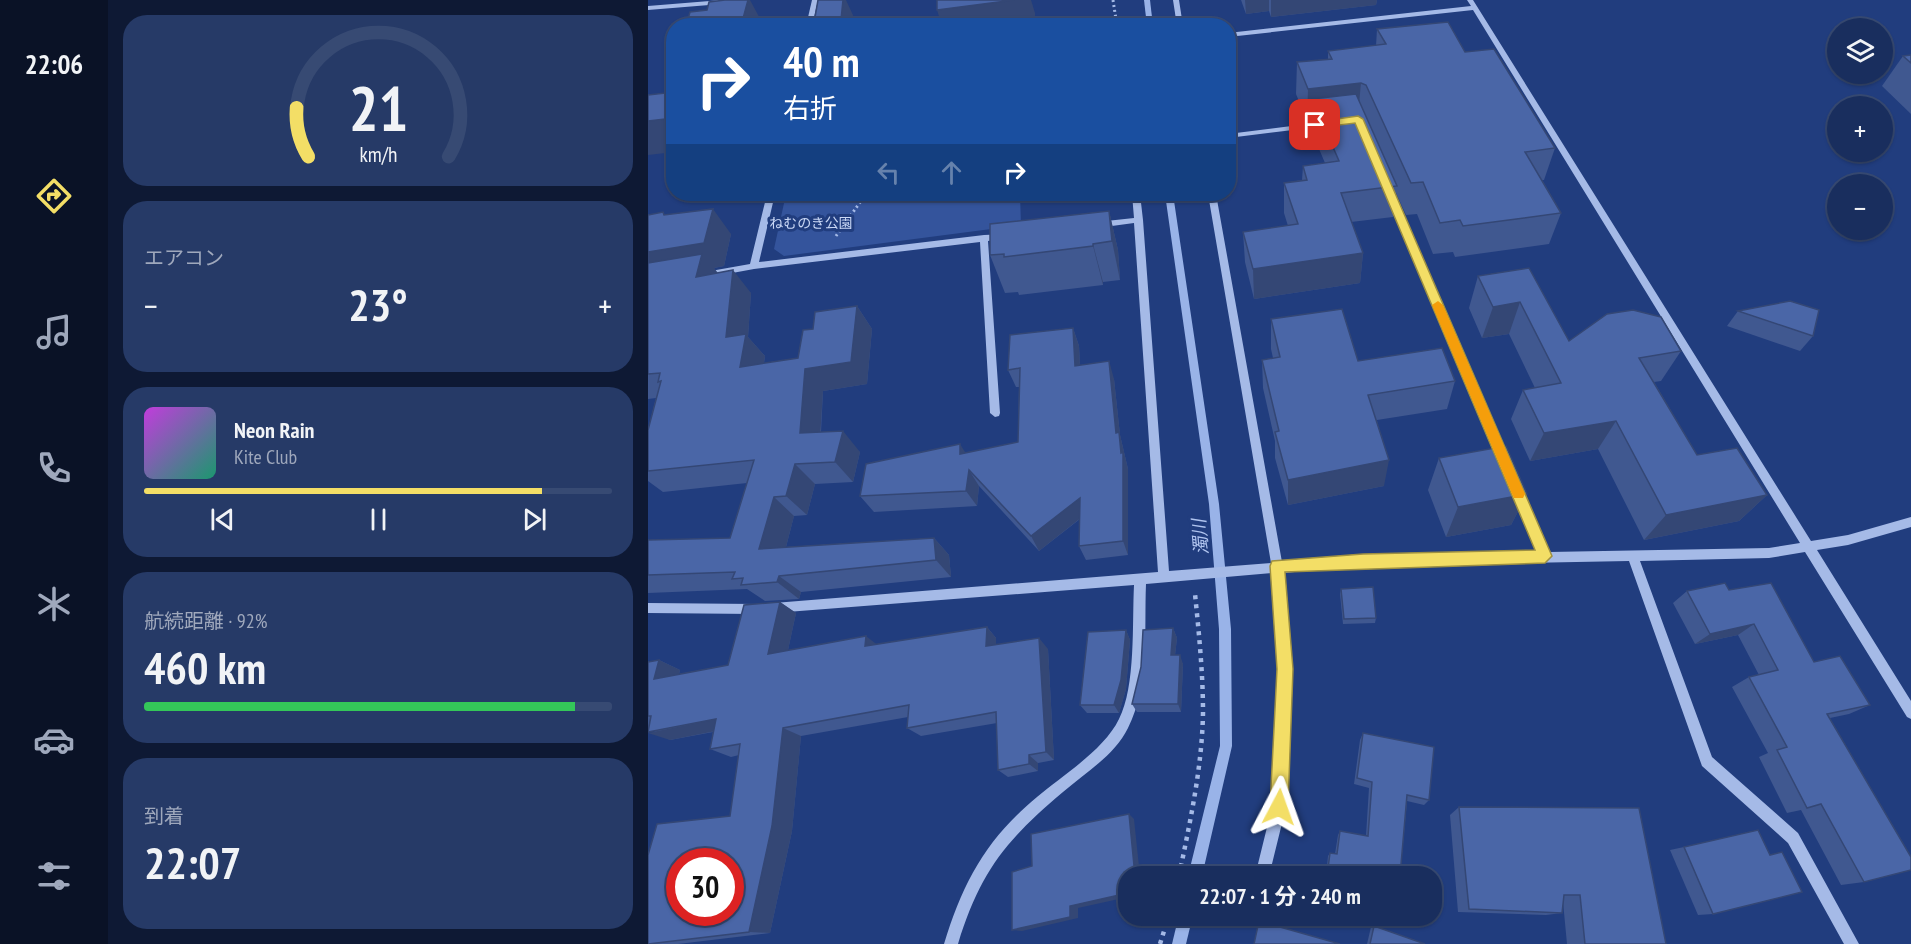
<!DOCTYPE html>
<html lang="ja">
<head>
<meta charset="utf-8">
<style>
  :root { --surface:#192e5e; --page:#263a67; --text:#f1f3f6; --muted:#9fa8bc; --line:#374a73; --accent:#f3de66 }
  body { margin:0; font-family:"PT Sans Narrow","Noto Sans JP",sans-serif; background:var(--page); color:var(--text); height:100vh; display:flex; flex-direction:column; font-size:22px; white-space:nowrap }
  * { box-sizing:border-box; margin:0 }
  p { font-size:20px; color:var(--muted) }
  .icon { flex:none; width:33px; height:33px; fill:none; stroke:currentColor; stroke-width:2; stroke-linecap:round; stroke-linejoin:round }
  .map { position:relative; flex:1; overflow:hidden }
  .sheet { display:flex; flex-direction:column; gap:15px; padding:15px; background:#0e1934; width:540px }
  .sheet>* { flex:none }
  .guide { position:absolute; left:18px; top:18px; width:570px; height:183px; border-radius:24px; box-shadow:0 2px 4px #0004,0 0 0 2px var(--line); background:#1a4fa0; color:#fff; overflow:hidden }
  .buttons { position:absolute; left:1179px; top:18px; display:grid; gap:12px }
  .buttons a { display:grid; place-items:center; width:66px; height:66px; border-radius:50%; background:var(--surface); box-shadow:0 2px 4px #0004,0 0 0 2px var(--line); font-size:30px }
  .speed { position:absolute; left:18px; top:848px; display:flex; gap:12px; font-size:30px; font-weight:700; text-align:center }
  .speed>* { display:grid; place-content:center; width:78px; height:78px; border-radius:50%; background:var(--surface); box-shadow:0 2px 4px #0004,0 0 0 2px var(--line); line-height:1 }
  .speed .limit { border:9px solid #d22; background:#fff; color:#111 }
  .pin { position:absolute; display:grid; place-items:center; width:51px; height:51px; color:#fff; margin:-26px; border-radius:12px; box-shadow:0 3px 9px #0006 }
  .me { position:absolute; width:66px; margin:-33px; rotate:4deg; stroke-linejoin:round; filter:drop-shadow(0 0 4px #0008) }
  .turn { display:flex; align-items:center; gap:21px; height:126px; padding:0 18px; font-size:27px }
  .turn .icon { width:78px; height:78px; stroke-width:2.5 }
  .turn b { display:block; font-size:42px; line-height:51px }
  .lanes { display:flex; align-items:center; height:57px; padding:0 18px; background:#0003; justify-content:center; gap:30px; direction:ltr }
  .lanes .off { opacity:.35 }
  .big { font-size:45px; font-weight:700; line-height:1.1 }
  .sheet .card { flex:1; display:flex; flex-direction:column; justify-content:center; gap:9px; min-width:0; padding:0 21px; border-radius:24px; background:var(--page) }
  .sheet .dial { align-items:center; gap:0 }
  .dial svg { height:156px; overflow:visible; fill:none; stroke:var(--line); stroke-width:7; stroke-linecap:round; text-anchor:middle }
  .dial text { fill:var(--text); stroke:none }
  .song { display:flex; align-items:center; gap:18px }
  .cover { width:72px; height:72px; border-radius:9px; background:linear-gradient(135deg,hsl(290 70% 55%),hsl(160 70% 35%)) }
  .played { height:6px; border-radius:3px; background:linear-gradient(90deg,var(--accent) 85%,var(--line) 85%) }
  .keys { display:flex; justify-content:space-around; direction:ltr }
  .heat { display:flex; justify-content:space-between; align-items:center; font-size:33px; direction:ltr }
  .charge { height:9px; border-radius:4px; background:linear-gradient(90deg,#34c759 92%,var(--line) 0) }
  .trip { position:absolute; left:470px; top:866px; width:324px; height:60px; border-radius:24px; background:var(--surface); box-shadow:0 2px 4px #0004,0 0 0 2px var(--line); font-weight:700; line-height:60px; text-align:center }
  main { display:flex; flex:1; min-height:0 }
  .dock { display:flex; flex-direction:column; width:108px; justify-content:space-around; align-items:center; background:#0a1226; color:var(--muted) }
  .dock .icon { width:42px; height:42px }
  .dock .on { color:var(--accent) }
  .dock b { font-size:27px; color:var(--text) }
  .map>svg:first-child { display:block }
  .green { fill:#34549c }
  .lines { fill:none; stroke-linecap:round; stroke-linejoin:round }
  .stream { fill:#99b3e8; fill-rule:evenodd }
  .path-far1 { stroke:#a5bae7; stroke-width:3; stroke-dasharray:2 3; stroke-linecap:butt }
  .path { stroke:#a5bae7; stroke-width:4.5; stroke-dasharray:4 5; stroke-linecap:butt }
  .minor { fill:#a5bae7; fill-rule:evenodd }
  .wall { fill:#405890 }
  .shaded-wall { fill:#344775 }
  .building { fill:#4a66a7; stroke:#344775; stroke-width:1.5; fill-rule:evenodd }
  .route { fill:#f3de66; stroke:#9e9042; stroke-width:1.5 }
  .slow { fill:#f59e0b }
  .labels { text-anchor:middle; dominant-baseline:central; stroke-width:6; stroke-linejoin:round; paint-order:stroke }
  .far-park-label { font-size:14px; fill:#c9d7f5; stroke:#213d7e }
  .water-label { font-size:18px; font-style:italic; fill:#b0c4ef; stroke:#213d7e }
</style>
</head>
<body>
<main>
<nav class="dock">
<b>22:06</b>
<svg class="icon on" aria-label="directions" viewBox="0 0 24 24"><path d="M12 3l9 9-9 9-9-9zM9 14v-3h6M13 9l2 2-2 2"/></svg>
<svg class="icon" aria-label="music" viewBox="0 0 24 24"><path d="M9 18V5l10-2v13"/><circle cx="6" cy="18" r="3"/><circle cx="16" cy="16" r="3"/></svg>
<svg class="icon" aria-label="phone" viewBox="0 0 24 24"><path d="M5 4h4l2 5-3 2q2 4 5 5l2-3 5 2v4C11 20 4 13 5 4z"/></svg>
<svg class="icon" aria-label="climate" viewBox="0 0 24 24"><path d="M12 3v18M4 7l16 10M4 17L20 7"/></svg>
<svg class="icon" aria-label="car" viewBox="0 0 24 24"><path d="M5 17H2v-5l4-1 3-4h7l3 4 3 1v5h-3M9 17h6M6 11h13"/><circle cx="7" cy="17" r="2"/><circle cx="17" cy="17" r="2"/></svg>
<svg class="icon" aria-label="filters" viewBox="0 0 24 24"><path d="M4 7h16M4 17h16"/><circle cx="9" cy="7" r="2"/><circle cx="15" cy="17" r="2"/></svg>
</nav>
<section class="sheet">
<div class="card dial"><svg viewBox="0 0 100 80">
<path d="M14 69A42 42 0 1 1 86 69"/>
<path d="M14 69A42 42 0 0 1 8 44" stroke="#f3de66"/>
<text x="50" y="56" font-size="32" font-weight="700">21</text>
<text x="50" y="72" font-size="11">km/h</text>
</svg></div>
<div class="card"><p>エアコン</p>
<div class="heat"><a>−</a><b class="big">23°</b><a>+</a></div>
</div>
<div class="card">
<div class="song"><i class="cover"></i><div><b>Neon Rain</b><p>Kite Club</p></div></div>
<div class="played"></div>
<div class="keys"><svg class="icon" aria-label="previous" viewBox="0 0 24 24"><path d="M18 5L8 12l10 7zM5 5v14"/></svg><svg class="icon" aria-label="pause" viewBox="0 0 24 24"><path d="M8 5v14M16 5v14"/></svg><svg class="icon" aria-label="next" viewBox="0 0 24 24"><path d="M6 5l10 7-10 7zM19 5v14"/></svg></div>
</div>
<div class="card"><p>航続距離 · 92%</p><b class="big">460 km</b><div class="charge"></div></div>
<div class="card"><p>到着</p><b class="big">22:07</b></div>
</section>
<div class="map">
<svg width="1263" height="944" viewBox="0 0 1263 944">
  <rect width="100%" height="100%" fill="#213d7e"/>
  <!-- green -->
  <path class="green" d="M 138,194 L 372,194 L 373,225 L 136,256 L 126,249 Z"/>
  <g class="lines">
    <!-- stream -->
    <g class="stream">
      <path d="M 496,0 L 502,0 L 505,26 L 499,26 Z"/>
      <path d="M 517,194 L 525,194 L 571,504 L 583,629 L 584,746 L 554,876 L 540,876 L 572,746 L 571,629 L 561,504 Z"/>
      <path d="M 531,915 L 545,915 L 538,944 L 524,944 Z"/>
    </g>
    <!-- path-far1 -->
    <g class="path-far1">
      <path d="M 465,0 L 469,26"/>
      <path d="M 188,236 L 218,194"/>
    </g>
    <!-- path -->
    <g class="path">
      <path d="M 531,876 C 542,822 554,768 555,713 C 555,673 551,634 547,594"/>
      <path d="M 512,944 L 521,915"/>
    </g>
    <!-- minor -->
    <g class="minor">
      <path d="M 74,0 L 101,0 L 98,2 L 0,10 L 0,6 Z"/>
      <path d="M 164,0 L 170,0 L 164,26 L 158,26 Z"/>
      <path d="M 525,0 L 531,0 L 535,26 L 529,26 Z"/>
      <path d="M 819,0 L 825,0 L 1163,541 L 1200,535 L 1263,517 L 1263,527 L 1200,545 L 1169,550 L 1263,701 L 1263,719 L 1259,717 L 1157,552 L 1121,558 L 992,561 L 1064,757 L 1150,833 L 1211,944 L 1196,944 L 1140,843 L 1054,766 L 981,561 L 715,566 L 635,573 L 643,669 L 638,807 L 621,876 L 607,876 L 624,807 L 631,669 L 624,573 L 498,584 C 496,630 502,685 480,728 C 467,755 437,773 415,792 C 358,840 332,872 310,944 L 296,944 C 315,882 338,839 389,797 C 415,775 456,750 471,719 C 488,686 484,623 486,585 L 126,613 L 122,612 L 120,608 L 122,604 L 126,603 L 510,572 L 486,223 L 449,228 L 445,225 L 449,222 L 486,218 L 484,194 L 492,194 L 495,220 L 521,571 L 623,563 L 560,194 L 568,194 L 634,562 L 715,556 L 890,552 L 864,491 L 865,488 L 869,486 L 873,488 L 901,552 L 1121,548 L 1152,543 L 825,10 L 580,37 L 580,33 L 823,6 Z"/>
      <path d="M 675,122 L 679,124 L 678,126 L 580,138 L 580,134 Z"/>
      <path d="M 741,190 L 745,193 L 861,460 L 860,463 L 852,463 L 851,460 L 737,193 Z"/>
      <path d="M 119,194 L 127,194 L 111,262 L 336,235 L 359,234 L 359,238 L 340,241 L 352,413 L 351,416 L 347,417 L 342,413 L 332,242 L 106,269 L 57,278 L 54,277 L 54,273 L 57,272 L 102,264 Z"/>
      <path d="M 0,603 L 107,604 L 111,605 L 113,609 L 111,613 L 107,614 L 0,613 Z"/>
    </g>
  </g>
  <!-- wall -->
  <g class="wall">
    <path d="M 170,0 L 210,26 L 168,26 L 166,23 Z"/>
    <path d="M 593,0 L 729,0 L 728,5 L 623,17 L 621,11 L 598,14 Z"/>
    <path d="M 729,29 L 817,52 L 907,148 L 896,180 L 894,180 L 913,213 L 901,244 L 807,257 L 805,252 L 785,254 L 769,214 L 758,215 L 748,193 L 745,217 L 703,222 L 715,253 L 712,283 L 606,299 L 597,262 L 595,232 L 640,226 L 636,213 L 636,183 L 654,180 L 655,166 L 677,163 L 663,130 L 663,121 L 659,121 L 648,94 L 649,62 L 680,59 L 680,51 L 728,46 Z"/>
    <path d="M 1263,55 L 1263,114 L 1234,86 L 1255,56 Z"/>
    <path d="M 461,211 L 470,250 L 472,280 L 455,282 L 455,285 L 371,295 L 370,292 L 357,293 L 342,255 Z"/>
    <path d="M 15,212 L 17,215 L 83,234 L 76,266 L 66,268 L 69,273 L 103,293 L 100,337 L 117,356 L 116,363 L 150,358 L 165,329 L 209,306 L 224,329 L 219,384 L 175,391 L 173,432 L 212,452 L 205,482 L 167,484 L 159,515 L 146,516 L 138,547 L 286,538 L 301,555 L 303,577 L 153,592 L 151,599 L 117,601 L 99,589 L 0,593 L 0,540 L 82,538 L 99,483 L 15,492 L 0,481 L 0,430 L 8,398 L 0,399 L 0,215 Z"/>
    <path d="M 881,268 L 921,341 L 1033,351 L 1013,381 L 1006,382 L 1049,455 L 1119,495 L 1091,521 L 996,540 L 950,449 L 882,461 L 863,419 L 875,390 L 887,388 L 861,334 L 834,338 L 821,308 L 830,276 Z"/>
    <path d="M 1090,311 L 1165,336 L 1152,351 L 1079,326 Z"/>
    <path d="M 623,319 L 710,361 L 807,381 L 799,409 L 729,420 L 736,486 L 640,505 L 627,458 L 627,441 L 615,388 L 614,360 L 625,358 L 623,349 Z"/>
    <path d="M 425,328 L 431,346 L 432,365 L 466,379 L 472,435 L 480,469 L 480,555 L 438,560 L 431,546 L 432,519 L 391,551 L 331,486 L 329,506 L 226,512 L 212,496 L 317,453 L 370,442 L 371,387 L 368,387 L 360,370 Z"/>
    <path d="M 791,458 L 879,494 L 863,525 L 798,537 L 780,490 Z"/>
    <path d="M 693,589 L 728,618 L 727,623 L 695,624 L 692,594 Z"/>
    <path d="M 1081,590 L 1166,662 L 1222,705 L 1201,714 L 1182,718 L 1216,882 L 1193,885 L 1153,810 L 1139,813 L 1111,757 L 1120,753 L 1084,687 L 1101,677 L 1111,675 L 1090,635 L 1047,644 L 1025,603 L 1039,591 Z"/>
    <path d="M 132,602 L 148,613 L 140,650 L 229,645 L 339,627 L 348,638 L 348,645 L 400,649 L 406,760 L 390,763 L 390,771 L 360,777 L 350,770 L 349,723 L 273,736 L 259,728 L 260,717 L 153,736 L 144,831 L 122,933 L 30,944 L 0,944 L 82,816 L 91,755 L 83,757 L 62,749 L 65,732 L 22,740 L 0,728 L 0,662 L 11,660 L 32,670 L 31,674 L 80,665 Z"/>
    <path d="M 525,628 L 529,638 L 527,655 L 535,664 L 533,712 L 489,712 L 484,704 Z"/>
    <path d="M 478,630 L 482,640 L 478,689 L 471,713 L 439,713 L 432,705 Z"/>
    <path d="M 715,733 L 781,800 L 776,805 L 759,801 L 752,876 L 678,876 L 680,856 L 682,853 L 687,854 L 690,835 L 692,831 L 718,836 L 721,788 L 706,784 L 712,740 Z"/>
    <path d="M 811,807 L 1018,944 L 919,944 L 915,902 L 914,913 L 898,915 L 810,912 L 802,815 Z"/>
    <path d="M 1036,847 L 1065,914 L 1050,915 L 1022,850 Z"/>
    <path d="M 726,926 L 777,944 L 719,944 L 723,927 Z"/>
  </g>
  <!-- shaded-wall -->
  <g class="shaded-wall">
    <path d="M 100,0 L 102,0 L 116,26 L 93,26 Z"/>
    <path d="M 195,0 L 198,0 L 210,26 L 196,26 L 193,20 Z"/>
    <path d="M 366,0 L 383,0 L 387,13 L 387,26 L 294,26 L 289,10 Z"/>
    <path d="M 597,0 L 621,0 L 621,11 L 598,14 Z"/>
    <path d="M 623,0 L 729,0 L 728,5 L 623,17 Z"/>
    <path d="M 713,83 L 710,115 L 664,99 L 663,121 L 659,121 L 660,89 Z"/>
    <path d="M 26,118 L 26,152 L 0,155 L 0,121 Z"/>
    <path d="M 65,209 L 83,234 L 76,266 L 66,268 L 73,277 L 0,280 L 0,252 Z"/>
    <path d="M 461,211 L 470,250 L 472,280 L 464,241 Z"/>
    <path d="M 445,244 L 455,282 L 455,285 L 445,246 Z"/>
    <path d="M 715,253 L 712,283 L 606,299 L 605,269 Z"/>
    <path d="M 85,270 L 103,293 L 100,337 L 117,356 L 112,389 L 92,367 L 78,337 Z"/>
    <path d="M 872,302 L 861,334 L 834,338 L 845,307 Z"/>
    <path d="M 209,306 L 224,329 L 219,384 L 175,391 L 171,454 L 152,433 L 157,369 Z"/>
    <path d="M 425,328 L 431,346 L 433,384 L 427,366 Z"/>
    <path d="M 461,361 L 466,379 L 472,435 L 480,469 L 480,555 L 475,541 L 468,433 Z"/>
    <path d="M 968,421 L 950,449 L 882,461 L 896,433 Z"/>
    <path d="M 195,431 L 212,452 L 205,482 L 187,462 Z"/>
    <path d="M 312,444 L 322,460 L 312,454 Z"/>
    <path d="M 741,460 L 736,486 L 640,505 L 640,480 Z"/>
    <path d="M 147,464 L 167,484 L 159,515 L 138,496 Z"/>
    <path d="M 321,470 L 331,486 L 329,506 L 318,491 Z"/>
    <path d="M 879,494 L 863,525 L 798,537 L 810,507 Z"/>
    <path d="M 1119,495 L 1091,521 L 996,540 L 1018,515 Z"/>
    <path d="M 126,497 L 146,516 L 133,566 L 111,549 Z"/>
    <path d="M 432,498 L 439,513 L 391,551 L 383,536 Z"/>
    <path d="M 286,538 L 301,555 L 303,577 L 288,560 Z"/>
    <path d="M 131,576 L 153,592 L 151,599 L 129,582 Z"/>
    <path d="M 132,602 L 148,613 L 137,664 L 120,654 Z"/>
    <path d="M 1106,624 L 1090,635 L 1047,644 L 1062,634 Z"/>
    <path d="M 339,627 L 348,638 L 348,657 L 338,646 Z"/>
    <path d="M 525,628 L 529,638 L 526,664 L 523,655 Z"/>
    <path d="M 478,630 L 482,640 L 478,689 L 471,713 L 466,705 Z"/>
    <path d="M 218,636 L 232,647 L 217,646 Z"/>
    <path d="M 391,638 L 400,649 L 406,760 L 398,752 Z"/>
    <path d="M 532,655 L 535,664 L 533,712 L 530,704 Z"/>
    <path d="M 11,660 L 32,670 L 28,688 L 6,679 Z"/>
    <path d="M 68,719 L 88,727 L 22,740 L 0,733 Z"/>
    <path d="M 135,728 L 153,736 L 144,831 L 122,933 L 101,932 Z"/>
    <path d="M 381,755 L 390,763 L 390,771 L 381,764 Z"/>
    <path d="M 481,814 L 486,819 L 492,876 L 487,876 Z"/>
    <path d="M 480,893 L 480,897 L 430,908 L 430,918 L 374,931 L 364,930 L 422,906 Z"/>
  </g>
  <!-- building -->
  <g class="building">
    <path d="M 77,0 L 100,0 L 93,26 L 38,26 L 42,12 L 59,10 L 61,2 Z"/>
    <path d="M 170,0 L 195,0 L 193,20 L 166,23 Z"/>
    <path d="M 289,0 L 366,0 L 289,10 Z"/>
    <path d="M 800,22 L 817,52 L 846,49 L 907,148 L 877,152 L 913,213 L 815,226 L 812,220 L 792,223 L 775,182 L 763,183 L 718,85 L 713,83 L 660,89 L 649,62 L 684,59 L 680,51 L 738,44 L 729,29 Z"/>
    <path d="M 1263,55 L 1263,63 L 1255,56 Z"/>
    <path d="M 26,92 L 26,118 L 0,121 L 0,95 Z"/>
    <path d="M 708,94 L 749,186 L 693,193 L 715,253 L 605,269 L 595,232 L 650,224 L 636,183 L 659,180 L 655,166 L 691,161 L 664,99 Z"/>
    <path d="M 65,209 L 56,243 L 0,252 L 0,215 L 15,212 L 16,215 Z"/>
    <path d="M 461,211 L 464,241 L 445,244 L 445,246 L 356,257 L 356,254 L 342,255 L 342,224 Z"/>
    <path d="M 54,254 L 48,277 L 85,270 L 78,337 L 98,334 L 92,367 L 150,358 L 155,330 L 165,329 L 167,312 L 209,306 L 203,362 L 157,369 L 152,433 L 195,431 L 187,462 L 147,464 L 138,496 L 126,497 L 111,549 L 286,538 L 288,560 L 131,576 L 129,582 L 93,585 L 95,578 L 84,579 L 87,572 L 0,575 L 0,540 L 82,538 L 106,460 L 0,471 L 0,430 L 13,381 L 10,382 L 12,373 L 0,374 L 0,263 Z"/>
    <path d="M 881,268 L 921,341 L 959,314 L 985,310 L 1013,317 L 1033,351 L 991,358 L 1049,455 L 1089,448 L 1119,495 L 1018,515 L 968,421 L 896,433 L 875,390 L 913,383 L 872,302 L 845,307 L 830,276 Z"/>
    <path d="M 1142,301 L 1171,310 L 1165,336 L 1090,311 Z"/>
    <path d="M 694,309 L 710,361 L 794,348 L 807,381 L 720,395 L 741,460 L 640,480 L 627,432 L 631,431 L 614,360 L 632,357 L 623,319 Z"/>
    <path d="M 425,328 L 427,366 L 461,361 L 468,433 L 471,432 L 473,453 L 475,452 L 475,541 L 431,546 L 432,498 L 383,536 L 321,470 L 318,491 L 212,496 L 218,464 L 312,444 L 312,454 L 370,442 L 372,368 L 360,370 L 362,335 Z"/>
    <path d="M 858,446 L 879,494 L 810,507 L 791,458 Z"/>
    <path d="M 1077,583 L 1081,590 L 1123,583 L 1166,662 L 1192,656 L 1222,705 L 1179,714 L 1263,857 L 1263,870 L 1216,882 L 1173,804 L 1159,808 L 1129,750 L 1139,747 L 1101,677 L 1130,670 L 1106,624 L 1062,634 L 1039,591 Z"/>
    <path d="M 725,587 L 728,618 L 696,619 L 693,589 Z"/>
    <path d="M 132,602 L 120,654 L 218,636 L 217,646 L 339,627 L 338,646 L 391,638 L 398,752 L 381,755 L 381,764 L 350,770 L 348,712 L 259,728 L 261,705 L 135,728 L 124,826 L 101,932 L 0,944 L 0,855 L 9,824 L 82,816 L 92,744 L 62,749 L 68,719 L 0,732 L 3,716 L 0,716 L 0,662 L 11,660 L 6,679 L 80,665 L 96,605 ZM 32,861 L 82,861 L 82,912 L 32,912 Z"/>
    <path d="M 525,628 L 523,655 L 532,655 L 530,704 L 484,704 L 493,667 L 495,630 Z"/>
    <path d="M 478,630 L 473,680 L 466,705 L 432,705 L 440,632 Z"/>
    <path d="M 715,733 L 786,747 L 781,800 L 759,795 L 752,876 L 679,876 L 682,853 L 689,854 L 692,831 L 720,836 L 724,782 L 709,778 Z"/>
    <path d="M 811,807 L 991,808 L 1018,944 L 937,944 L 932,895 L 916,895 L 914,913 L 821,909 Z"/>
    <path d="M 481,814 L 487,876 L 480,876 L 480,893 L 422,906 L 422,917 L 364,930 L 364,872 L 384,866 L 383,834 Z"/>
    <path d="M 1110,830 L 1122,855 L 1134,852 L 1154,892 L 1065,914 L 1036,847 Z"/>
    <path d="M 611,921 L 692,944 L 606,944 Z"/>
    <path d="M 726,926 L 777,944 L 722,944 Z"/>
  </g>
  <!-- route -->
  <path class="route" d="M 710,116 L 715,119 L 904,556 L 897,563 L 637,572 L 645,669 L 640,807 L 637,813 L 631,816 L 625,813 L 622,807 L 629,669 L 622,566 L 624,561 L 715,554 L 887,550 L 707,123 L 667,128 L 662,125 L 667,122 Z"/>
  <!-- slow -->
  <path class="slow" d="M 790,301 L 795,305 L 877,494 L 875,498 L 866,498 L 864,494 L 784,305 Z"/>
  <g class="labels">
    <!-- far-park labels -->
    <g class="far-park-label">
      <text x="163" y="223">ねむのき公園</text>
    </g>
    <!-- water labels -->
    <g class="water-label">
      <text transform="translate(552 537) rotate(-95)">濁川</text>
    </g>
  </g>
</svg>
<div class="buttons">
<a><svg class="icon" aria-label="layers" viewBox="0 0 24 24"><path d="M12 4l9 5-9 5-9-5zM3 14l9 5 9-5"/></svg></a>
<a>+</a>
<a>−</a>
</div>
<div class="speed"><div class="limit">30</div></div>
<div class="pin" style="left:667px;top:125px;background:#d93025"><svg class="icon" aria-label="arrive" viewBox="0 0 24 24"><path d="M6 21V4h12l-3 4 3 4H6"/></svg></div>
<svg class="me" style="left:631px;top:807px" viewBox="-20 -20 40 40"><path d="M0-17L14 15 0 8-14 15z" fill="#f3de66" stroke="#fff" stroke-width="4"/></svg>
<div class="trip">22:07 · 1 分 · 240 m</div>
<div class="guide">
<div class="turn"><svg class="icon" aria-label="right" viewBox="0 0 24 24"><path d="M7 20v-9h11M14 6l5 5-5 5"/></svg><div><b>40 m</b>右折</div></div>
<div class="lanes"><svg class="icon off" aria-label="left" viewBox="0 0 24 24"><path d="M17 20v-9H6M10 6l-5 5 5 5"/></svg><svg class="icon off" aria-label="ahead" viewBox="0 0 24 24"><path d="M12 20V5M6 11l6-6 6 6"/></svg><svg class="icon" aria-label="right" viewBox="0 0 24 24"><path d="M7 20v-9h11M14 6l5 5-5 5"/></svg></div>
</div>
</div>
</main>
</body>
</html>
